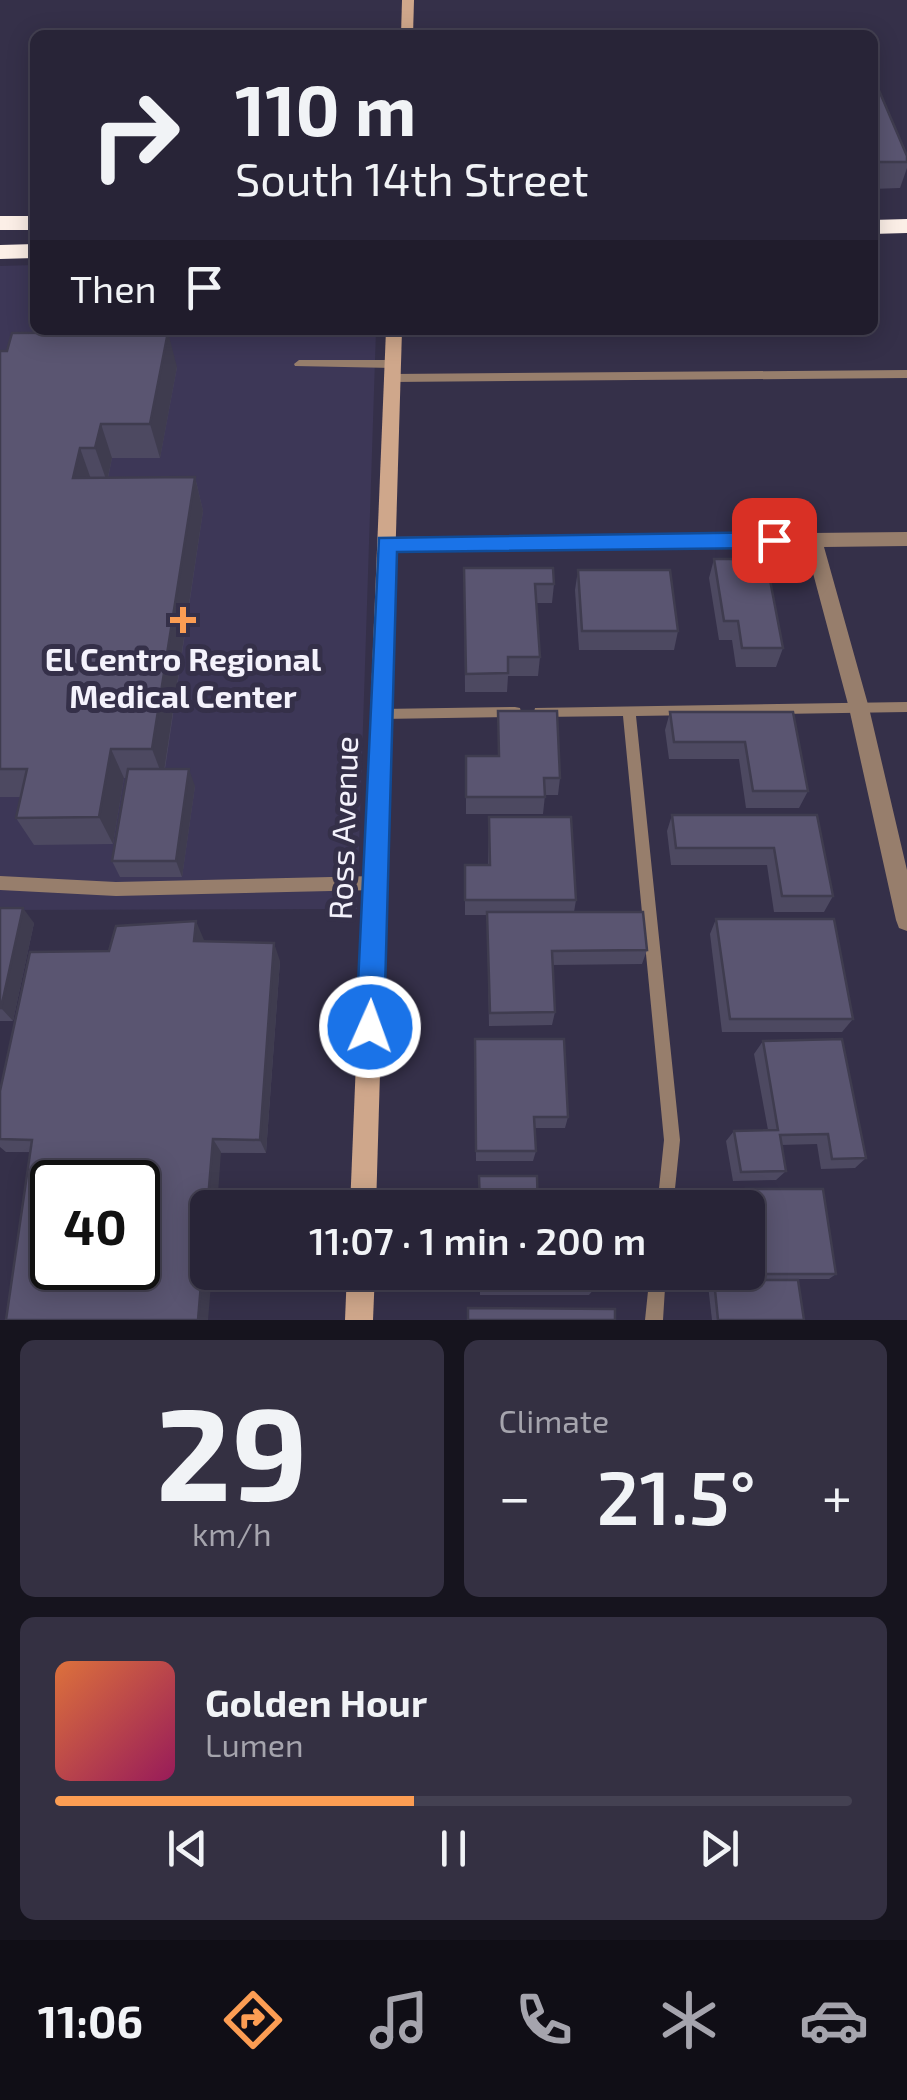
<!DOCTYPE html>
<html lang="en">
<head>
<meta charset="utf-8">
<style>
  :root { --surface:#282437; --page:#343042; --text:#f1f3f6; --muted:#a5a4ad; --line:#444152; --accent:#fc9d53 }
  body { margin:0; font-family:"Exo 2",sans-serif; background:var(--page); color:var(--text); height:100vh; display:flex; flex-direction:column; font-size:38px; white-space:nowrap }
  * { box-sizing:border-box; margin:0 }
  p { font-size:32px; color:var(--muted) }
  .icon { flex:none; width:55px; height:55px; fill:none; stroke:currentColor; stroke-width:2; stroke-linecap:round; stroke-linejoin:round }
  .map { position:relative; height:1320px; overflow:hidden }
  .panel { display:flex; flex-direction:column; gap:20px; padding:20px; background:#16141e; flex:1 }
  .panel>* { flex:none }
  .banner { position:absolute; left:30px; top:30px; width:848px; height:305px; border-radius:15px; box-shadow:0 5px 25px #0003,0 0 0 2px var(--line); background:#282437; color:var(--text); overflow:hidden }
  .speed { position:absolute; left:30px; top:1160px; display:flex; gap:20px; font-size:50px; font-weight:700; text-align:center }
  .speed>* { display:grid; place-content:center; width:130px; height:130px; border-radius:50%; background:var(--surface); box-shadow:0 5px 25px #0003,0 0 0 2px var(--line); line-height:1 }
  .speed .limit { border:5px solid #111; border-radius:15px; background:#fff; color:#111 }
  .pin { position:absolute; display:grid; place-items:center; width:85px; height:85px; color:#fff; margin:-42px; border-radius:20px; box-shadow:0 5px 15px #0006 }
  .me { position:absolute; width:110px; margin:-55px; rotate:2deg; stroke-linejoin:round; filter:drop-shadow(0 0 8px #0008) }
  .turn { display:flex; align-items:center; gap:35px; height:210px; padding:0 40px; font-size:45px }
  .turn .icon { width:130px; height:130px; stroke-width:2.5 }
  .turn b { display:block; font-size:70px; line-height:85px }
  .then { display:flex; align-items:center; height:95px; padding:0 40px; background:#0003; gap:20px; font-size:38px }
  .big { font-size:75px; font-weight:600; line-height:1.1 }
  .panel .tile { flex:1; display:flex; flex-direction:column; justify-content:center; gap:15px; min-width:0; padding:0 35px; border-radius:15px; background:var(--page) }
  .panel .dial { align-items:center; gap:0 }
  .dial b { font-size:130px; line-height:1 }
  .song { display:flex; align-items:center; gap:30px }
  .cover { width:120px; height:120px; border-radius:15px; background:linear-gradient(135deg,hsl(20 70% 55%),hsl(330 70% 35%)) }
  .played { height:10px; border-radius:5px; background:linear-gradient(90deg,var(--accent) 45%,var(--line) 45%) }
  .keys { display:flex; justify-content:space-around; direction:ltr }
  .heat { display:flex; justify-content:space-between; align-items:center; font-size:55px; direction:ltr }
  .panel .tiles { flex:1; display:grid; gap:20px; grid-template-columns:1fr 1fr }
  .tile:last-child { grid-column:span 2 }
  .trip { position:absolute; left:190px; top:1190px; width:575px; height:100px; border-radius:15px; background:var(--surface); box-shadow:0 5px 25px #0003,0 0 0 2px var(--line); font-weight:600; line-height:100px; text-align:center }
  .menu { display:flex; height:160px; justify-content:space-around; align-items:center; background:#100e16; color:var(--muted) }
  .menu .icon { width:70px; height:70px }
  .menu .selected { color:var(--accent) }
  .menu b { font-size:45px; color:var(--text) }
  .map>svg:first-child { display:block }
  .built { fill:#3d3757 }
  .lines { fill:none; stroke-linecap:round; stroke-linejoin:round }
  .lane { fill:#977e6c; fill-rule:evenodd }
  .street { fill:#977e6c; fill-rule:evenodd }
  .secondary { fill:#cfa78b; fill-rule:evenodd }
  .highway { fill:#fcefe7; fill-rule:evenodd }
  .wall { fill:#4d4961 }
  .shaded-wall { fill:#3f3c4f }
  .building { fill:#5a5571; stroke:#3f3c4f; stroke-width:2.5; fill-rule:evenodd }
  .route { fill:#1a73e8; stroke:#114b97; stroke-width:2.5 }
  .poi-dot { fill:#fc9d53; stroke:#353049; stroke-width:4 }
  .labels { text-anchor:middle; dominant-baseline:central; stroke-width:10; stroke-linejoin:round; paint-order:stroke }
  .poi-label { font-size:32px; font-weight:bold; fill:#f4f2fc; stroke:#353049 }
  .street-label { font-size:32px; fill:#f4f2fc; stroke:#353049 }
</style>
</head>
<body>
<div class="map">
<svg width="907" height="1320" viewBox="0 0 907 1320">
  <rect width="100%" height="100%" fill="#353049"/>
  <!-- built -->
  <path class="built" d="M 35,265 L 35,330 L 376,330 L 357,909 L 0,910 L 0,266 Z"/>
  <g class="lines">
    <!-- lane -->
    <g class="lane">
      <path d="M 299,360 L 393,360 L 398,364 L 393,368 L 295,366 L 294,364 Z"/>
      <path d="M 907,370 L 907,378 L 392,382 L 387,378 L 392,374 Z"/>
      <path d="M 907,702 L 907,712 L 636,716 L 680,1140 L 673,1208 L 657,1208 L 664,1140 L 623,716 L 540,717 L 535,716 L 534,712 L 535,708 Z"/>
      <path d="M 515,707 L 520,708 L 521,712 L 520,716 L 515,717 L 381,719 L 376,718 L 375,714 L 376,710 L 381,709 Z"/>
      <path d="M 0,876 L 116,882 L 375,876 L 380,878 L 382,883 L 380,888 L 375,890 L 116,896 L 0,890 Z"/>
      <path d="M 650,1272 L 666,1272 L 663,1320 L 645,1320 Z"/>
    </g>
    <!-- street -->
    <path class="street" d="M 907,532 L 907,546 L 824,547 L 869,708 L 907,870 L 907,931 L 899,928 L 896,920 L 849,708 L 806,547 L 387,551 L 378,544 L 387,537 Z"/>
    <!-- secondary -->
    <g class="secondary">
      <path d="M 402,0 L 414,0 L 413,35 L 401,35 Z"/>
      <path d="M 386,330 L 402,330 L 376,1208 L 350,1208 Z"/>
      <path d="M 347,1272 L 375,1272 L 373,1320 L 345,1320 Z"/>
    </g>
    <!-- highway -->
    <g class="highway">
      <rect x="0" y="216" width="35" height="14"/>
      <path d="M 907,219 L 907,233 L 872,234 L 872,220 Z"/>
      <path d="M 35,244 L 35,258 L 0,259 L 0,245 Z"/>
    </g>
  </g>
  <!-- wall -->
  <g class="wall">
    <path d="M 872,74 L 907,156 L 907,168 L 900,188 L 872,189 Z"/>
    <path d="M 0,351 L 177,367 L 160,458 L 112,458 L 108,478 L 195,477 L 203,511 L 165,769 L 195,786 L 182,877 L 120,877 L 112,861 L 127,778 L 124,778 L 113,844 L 34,845 L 16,818 L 21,797 L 0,797 Z"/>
    <path d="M 714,559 L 783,648 L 776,667 L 736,667 L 732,640 L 719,640 L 709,578 Z"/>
    <path d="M 464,568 L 554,584 L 552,603 L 536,603 L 540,657 L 538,676 L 508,676 L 507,692 L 465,692 Z"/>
    <path d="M 578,570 L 678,631 L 674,650 L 579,650 L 575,590 Z"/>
    <path d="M 498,711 L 560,778 L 558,795 L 545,795 L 543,814 L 466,814 L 466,756 L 498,756 Z"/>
    <path d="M 670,712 L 793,712 L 808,791 L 799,808 L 746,808 L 739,759 L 669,759 L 665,730 Z"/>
    <path d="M 672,815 L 817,815 L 833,896 L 824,912 L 774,912 L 767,865 L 671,865 L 667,831 Z"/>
    <path d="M 489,817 L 576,900 L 574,912 L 647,950 L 642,964 L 552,965 L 555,1012 L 552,1025 L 489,1026 L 487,915 L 465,915 L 465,865 L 488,865 Z"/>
    <path d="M 0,908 L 34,923 L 13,1021 L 0,1021 Z"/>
    <path d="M 716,919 L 853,1019 L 842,1032 L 722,1032 L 710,934 Z"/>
    <path d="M 204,940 L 204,941 L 280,961 L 266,1153 L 6,1152 L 0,1147 L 0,1091 L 109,951 Z"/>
    <path d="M 763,1041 L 866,1158 L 855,1168 L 821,1169 L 817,1144 L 781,1145 L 786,1171 L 776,1180 L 733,1181 L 726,1141 L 734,1131 L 768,1130 L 754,1054 Z"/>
    <path d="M 475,1051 L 568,1117 L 565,1128 L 535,1128 L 536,1151 L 533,1161 L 476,1161 Z"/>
    <path d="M 746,1189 L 836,1274 L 829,1279 L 751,1279 L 748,1252 L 748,1208 L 742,1208 L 740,1195 Z"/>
    <path d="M 480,1272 L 593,1272 L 594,1289 L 589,1295 L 480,1295 Z"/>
    <path d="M 714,1280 L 804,1320 L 712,1320 L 708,1285 Z"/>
  </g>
  <!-- shaded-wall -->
  <g class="shaded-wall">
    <path d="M 168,332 L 177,367 L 160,458 L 150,424 Z"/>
    <path d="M 101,424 L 112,458 L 107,482 L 95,448 Z"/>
    <path d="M 80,448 L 92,482 L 73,478 Z"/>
    <path d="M 195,477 L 203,511 L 163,778 L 152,749 Z"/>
    <path d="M 111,749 L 124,778 L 113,844 L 99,817 Z"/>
    <path d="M 189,769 L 195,786 L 182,877 L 176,861 Z"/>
    <path d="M 23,908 L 34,923 L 13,1021 L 1,1008 Z"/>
    <path d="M 196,921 L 204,940 L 202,959 L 194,941 Z"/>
    <path d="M 274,943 L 280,961 L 266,1153 L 260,1140 Z"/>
    <path d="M 213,1139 L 221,1152 L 217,1208 L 208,1208 L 208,1272 L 212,1272 L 208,1320 L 198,1320 Z"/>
  </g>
  <!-- building -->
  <g class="building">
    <path d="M 872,74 L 907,156 L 907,162 L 872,162 Z"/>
    <path d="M 168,332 L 150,424 L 101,424 L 95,448 L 80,448 L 73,478 L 195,477 L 152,749 L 111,749 L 99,817 L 16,818 L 27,769 L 0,769 L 0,351 L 7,351 L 12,333 Z"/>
    <path d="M 714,559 L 766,559 L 783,648 L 742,648 L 738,621 L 724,621 Z"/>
    <path d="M 464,568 L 553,568 L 554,584 L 535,584 L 540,657 L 508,657 L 508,673 L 466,674 Z"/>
    <path d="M 578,570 L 670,570 L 678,631 L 582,631 Z"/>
    <path d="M 498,711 L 557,711 L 560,778 L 544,778 L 545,797 L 466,797 L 466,756 L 499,756 Z"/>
    <path d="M 670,712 L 793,712 L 808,791 L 753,791 L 745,742 L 674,742 Z"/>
    <path d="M 128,769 L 189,769 L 176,861 L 112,861 Z"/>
    <path d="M 672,815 L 817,815 L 833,896 L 782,896 L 774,848 L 676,848 Z"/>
    <path d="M 489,817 L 571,817 L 576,900 L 465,900 L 465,865 L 490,865 Z"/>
    <path d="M 0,908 L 23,908 L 1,1008 L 0,1008 Z"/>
    <path d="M 487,912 L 643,912 L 647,950 L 552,951 L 555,1012 L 490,1013 Z"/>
    <path d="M 716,919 L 834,919 L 853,1019 L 730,1019 Z"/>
    <path d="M 196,921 L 194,941 L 274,943 L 260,1140 L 213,1139 L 198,1320 L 6,1320 L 32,1140 L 0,1139 L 0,1091 L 30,952 L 109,951 L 116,926 ZM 52,1182 L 138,1182 L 138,1268 L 52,1268 Z"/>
    <path d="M 475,1039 L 564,1039 L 568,1117 L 534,1117 L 536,1151 L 476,1151 Z"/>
    <path d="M 842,1039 L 866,1158 L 832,1159 L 828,1134 L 780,1135 L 786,1171 L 741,1172 L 734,1131 L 778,1130 L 763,1041 Z"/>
    <path d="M 479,1176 L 537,1176 L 538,1208 L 480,1208 Z"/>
    <path d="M 746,1189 L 823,1189 L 836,1274 L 757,1274 Z"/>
    <path d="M 480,1272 L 593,1272 L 594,1289 L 481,1289 Z"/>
    <path d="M 714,1280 L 798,1280 L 804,1320 L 718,1320 Z"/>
    <path d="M 468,1308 L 615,1309 L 615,1320 L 468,1320 Z"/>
  </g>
  <!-- route -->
  <path class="route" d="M 774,532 L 784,540 L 774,548 L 397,552 L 384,1027 L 379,1037 L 370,1041 L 360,1037 L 356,1027 L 379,538 Z"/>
  <!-- markers -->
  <path class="poi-dot" d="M178 605h10v10h10v10h-10v10h-10v-10h-10v-10h10z"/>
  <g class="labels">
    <!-- poi labels -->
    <g class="poi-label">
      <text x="183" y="658">El Centro Regional<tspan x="183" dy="37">Medical Center</tspan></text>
    </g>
    <!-- street labels -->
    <g class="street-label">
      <text transform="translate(342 828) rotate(-88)">Ross Avenue</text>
    </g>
  </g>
</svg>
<div class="speed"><div class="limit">40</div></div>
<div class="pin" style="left:774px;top:540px;background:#d93025"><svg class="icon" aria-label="arrive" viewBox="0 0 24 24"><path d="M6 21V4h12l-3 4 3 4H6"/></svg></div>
<svg class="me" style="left:370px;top:1027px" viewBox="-20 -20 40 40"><circle r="17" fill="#1a73e8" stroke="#fff" stroke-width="3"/><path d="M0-11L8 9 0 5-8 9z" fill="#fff"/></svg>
<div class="trip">11:07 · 1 min · 200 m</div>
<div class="banner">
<div class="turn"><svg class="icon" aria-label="right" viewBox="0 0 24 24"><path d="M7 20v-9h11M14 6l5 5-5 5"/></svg><div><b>110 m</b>South 14th Street</div></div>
<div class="then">Then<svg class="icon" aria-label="arrive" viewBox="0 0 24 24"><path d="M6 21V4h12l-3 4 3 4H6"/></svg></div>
</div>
</div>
<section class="panel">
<div class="tiles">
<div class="tile dial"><b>29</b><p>km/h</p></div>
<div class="tile"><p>Climate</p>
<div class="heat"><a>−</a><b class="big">21.5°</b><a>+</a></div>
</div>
<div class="tile">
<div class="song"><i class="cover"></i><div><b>Golden Hour</b><p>Lumen</p></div></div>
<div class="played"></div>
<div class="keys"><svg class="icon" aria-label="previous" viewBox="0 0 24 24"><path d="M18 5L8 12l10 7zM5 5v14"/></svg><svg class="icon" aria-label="pause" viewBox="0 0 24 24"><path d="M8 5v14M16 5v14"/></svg><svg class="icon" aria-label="next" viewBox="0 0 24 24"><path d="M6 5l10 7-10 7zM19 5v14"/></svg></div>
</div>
</div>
</section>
<nav class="menu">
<b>11:06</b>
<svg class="icon selected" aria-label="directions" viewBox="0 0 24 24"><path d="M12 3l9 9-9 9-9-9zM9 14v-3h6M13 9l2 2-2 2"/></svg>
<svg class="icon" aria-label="music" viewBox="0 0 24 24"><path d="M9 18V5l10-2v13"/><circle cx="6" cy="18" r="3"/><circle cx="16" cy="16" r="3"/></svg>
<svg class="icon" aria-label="phone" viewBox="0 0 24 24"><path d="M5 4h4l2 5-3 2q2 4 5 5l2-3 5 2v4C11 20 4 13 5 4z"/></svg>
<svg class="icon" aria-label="climate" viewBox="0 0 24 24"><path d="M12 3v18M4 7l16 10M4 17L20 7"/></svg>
<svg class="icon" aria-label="car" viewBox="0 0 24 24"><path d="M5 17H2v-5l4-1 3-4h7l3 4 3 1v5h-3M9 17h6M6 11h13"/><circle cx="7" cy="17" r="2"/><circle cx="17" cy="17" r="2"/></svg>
</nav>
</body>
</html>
